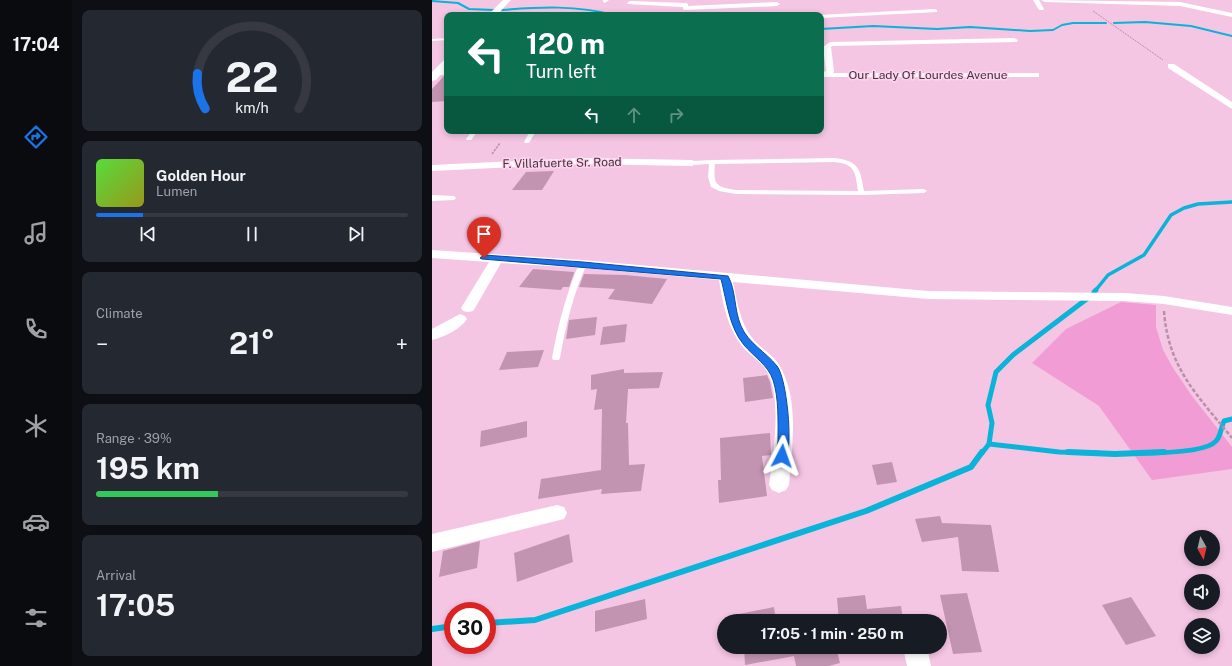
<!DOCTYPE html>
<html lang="en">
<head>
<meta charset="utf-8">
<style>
  :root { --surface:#171b24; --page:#242831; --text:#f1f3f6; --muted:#9ea1a6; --line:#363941; --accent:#1a73e8 }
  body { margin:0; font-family:"Public Sans",sans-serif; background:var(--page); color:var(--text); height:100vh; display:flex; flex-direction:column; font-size:15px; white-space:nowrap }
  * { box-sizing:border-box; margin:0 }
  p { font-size:13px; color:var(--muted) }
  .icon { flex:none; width:22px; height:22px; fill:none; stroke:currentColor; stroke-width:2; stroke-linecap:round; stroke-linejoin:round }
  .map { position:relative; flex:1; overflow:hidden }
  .sheet { display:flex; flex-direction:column; gap:10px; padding:10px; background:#0d0f14; width:360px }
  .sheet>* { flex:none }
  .guide { position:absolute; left:12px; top:12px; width:380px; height:122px; border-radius:8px; box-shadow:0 2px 6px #0003; background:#0b6e4f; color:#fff; overflow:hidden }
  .needle { width:26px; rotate:172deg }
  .fabs { position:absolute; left:752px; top:530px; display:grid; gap:8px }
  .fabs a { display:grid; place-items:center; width:36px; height:36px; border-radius:50%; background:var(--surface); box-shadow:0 2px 6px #0003; font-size:20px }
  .speed { position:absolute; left:12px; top:602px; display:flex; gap:8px; font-size:20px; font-weight:700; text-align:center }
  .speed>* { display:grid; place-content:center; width:52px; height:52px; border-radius:50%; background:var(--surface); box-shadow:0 2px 6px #0003; line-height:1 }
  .speed .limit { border:6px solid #d22; background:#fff; color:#111 }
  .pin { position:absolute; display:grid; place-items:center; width:34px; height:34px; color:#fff; margin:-41px -17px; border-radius:50% 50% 50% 0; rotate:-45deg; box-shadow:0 0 4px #0007 }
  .pin .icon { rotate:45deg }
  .me { position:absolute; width:44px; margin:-22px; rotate:4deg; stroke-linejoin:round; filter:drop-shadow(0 0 3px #0008) }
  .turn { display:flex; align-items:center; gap:14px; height:84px; padding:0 16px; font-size:18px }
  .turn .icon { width:52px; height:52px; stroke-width:2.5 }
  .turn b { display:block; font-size:28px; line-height:34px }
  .lanes { display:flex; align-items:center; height:38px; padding:0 16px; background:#0003; justify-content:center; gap:20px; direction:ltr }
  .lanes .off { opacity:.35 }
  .big { font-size:30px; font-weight:700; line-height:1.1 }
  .sheet .tile { flex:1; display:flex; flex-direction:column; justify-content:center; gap:6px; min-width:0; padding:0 14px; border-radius:8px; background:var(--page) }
  .sheet .dial { align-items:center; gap:0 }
  .dial svg { height:104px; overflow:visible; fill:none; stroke:var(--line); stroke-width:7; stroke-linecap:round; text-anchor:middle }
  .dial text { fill:var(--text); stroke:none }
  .song { display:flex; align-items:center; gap:12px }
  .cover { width:48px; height:48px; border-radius:6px; background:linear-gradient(135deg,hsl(110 70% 55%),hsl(60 70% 35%)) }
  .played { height:4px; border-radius:2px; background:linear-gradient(90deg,var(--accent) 15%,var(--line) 15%) }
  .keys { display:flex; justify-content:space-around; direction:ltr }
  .heat { display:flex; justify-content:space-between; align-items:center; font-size:22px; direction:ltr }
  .charge { height:6px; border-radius:3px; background:linear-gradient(90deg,#34c759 39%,var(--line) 0) }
  .trip { position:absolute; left:285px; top:614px; width:230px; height:40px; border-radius:20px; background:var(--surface); box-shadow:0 2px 6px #0003; font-weight:700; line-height:40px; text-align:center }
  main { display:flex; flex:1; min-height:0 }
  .tab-bar { display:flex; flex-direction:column; width:72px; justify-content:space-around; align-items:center; background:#090b0e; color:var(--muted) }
  .tab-bar .icon { width:28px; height:28px }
  .tab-bar .active { color:var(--accent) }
  .tab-bar b { font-size:18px; color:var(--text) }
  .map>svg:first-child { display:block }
  .green { fill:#f29cd5 }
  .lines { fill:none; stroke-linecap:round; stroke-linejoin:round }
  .stream-far3 { stroke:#0ab3d8; stroke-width:2 }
  .stream-far2 { stroke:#0ab3d8; stroke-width:3.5 }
  .stream-far1 { stroke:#0ab3d8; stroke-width:5 }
  .stream { stroke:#0ab3d8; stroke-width:6 }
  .building { fill:#c294b1 }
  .path-far2 { stroke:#b791aa; stroke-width:1; stroke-dasharray:2 1; stroke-linecap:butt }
  .path-far1 { stroke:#b791aa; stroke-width:1.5; stroke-dasharray:2.5 1; stroke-linecap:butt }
  .path { stroke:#b791aa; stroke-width:2.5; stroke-dasharray:4 2; stroke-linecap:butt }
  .service { fill:#fff; fill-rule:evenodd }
  .minor { fill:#fff; fill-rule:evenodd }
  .tertiary { fill:#fff; fill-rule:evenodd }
  .route { fill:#1a73e8; stroke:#114b97 }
  .labels { text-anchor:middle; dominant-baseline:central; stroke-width:3; stroke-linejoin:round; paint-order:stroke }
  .far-street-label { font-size:12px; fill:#44313e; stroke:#fdd6ee }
</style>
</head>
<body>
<main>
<nav class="tab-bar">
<b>17:04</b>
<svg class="icon active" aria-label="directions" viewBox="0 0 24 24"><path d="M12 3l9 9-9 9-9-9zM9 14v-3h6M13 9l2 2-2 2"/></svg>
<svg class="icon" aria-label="music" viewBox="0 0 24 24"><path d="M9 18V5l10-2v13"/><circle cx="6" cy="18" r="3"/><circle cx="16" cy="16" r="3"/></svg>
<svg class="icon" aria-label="phone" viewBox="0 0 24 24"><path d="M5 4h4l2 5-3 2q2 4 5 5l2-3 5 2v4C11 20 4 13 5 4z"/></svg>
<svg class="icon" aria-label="climate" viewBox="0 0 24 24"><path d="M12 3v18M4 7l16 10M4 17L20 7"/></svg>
<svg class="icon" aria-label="car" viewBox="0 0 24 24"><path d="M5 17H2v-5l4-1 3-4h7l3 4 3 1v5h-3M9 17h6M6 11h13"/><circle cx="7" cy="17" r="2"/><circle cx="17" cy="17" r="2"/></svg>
<svg class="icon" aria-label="filters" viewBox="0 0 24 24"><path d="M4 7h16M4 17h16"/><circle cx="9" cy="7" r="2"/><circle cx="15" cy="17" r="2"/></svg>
</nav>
<section class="sheet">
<div class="tile dial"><svg viewBox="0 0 100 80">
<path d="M14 69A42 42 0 1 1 86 69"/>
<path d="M14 69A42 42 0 0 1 8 42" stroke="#1a73e8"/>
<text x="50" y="56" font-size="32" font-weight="700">22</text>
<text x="50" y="72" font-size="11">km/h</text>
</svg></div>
<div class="tile">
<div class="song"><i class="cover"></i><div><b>Golden Hour</b><p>Lumen</p></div></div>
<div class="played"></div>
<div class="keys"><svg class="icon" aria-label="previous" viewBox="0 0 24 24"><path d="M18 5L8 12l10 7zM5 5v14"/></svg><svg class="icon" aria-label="pause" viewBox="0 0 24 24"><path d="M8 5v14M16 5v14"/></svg><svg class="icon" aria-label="next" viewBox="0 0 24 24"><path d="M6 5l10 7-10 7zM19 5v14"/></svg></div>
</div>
<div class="tile"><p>Climate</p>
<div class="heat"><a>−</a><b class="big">21°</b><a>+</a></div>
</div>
<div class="tile"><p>Range · 39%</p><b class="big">195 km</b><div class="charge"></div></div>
<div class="tile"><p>Arrival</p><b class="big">17:05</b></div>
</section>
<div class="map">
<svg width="800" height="666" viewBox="0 0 800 666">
  <rect width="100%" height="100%" fill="#f5c5e4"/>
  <!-- green -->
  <path class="green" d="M 689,302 L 724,305 L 724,327 L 731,350 L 741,368 L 760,396 L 800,447 L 800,469 L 720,480 L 667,406 L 600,363 L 634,329 Z"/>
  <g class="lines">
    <!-- stream-far3 -->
    <g class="stream-far3">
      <path d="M 0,1 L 26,3 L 37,9 L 62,10"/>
      <path d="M 70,10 C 108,7 145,5 182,15"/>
      <path d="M 682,23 L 713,22 L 759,26 L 800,36"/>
      <path d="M 389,29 L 441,26 L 505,29 L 538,27 L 598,31 L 621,30 L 630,25 L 641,23 L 674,23"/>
    </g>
    <!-- stream-far2 -->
    <path class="stream-far2" d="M 663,291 L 676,275 L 712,255 L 739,215 L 752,208 L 766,204 L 800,202"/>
    <!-- stream-far1 -->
    <g class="stream-far1">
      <path d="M 662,292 L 664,290"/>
      <path d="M 557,444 L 627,452 L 666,453"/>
      <path d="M 550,453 L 557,444 L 560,423 L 556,405 L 564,372 L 581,355 L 656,298"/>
      <path d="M 708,453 C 723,453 774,453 784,441 C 789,436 789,427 792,421 L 800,419"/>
    </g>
    <!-- stream -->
    <g class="stream">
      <path d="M 636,452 L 683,454 L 732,452"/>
      <path d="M 55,623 L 103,620 L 434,511 L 539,467 L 550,452"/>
      <path d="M 0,629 L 21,626"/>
    </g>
  </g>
  <!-- building -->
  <g class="building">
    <path d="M 12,76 L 15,76 L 15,101 L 0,102 L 0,89 Z"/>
    <path d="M 122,171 L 110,190 L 80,190 L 94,172 Z"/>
    <path d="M 101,269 L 142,272 L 142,273 L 137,287 L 131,287 L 129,290 L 87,287 Z"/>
    <path d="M 152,274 L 193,275 L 235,279 L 220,304 L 176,299 L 183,289 L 147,287 Z"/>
    <path d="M 165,317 L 163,335 L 134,339 L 137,320 Z"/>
    <path d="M 195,324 L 193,342 L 168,345 L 171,327 Z"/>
    <path d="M 112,350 L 106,367 L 67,370 L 75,352 Z"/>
    <path d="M 192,369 L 192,373 L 231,372 L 227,388 L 196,389 L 194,423 L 196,423 L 197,465 L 213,464 L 209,491 L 169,494 L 170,489 L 106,499 L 109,479 L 169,470 L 170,409 L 162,410 L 165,389 L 159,390 L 159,375 Z"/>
    <path d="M 335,375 L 338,382 L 341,398 L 313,402 L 311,378 Z"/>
    <path d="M 95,421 L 95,437 L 48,447 L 49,431 Z"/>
    <path d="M 338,433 L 339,455 L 330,456 L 335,496 L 287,503 L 286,480 L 289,480 L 288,438 Z"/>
    <path d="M 460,462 L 465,482 L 445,485 L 440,465 Z"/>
    <path d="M 508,516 L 510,523 L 559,525 L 567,572 L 530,571 L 526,537 L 490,542 L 483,519 Z"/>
    <path d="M 137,534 L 141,562 L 85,582 L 82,553 Z"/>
    <path d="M 48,541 L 45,568 L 7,577 L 11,551 Z"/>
    <path d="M 535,593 L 550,652 L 521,654 L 508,595 Z"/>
    <path d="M 433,595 L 435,609 L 469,606 L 471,621 L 407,621 L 405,598 Z"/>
    <path d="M 699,597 L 724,636 L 694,645 L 670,605 Z"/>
    <path d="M 213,599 L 215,619 L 163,632 L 163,611 Z"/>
    <path d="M 342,607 L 344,621 L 302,621 L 302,615 Z"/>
    <path d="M 312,647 L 404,647 L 408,663 L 397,666 L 364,666 L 362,656 L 313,665 Z"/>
  </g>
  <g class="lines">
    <!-- path-far2 -->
    <path class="path-far2" d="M 661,11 L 731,60"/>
    <!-- path-far1 -->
    <g class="path-far1">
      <path d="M 152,134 L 153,131"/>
      <path d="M 60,154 L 68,143"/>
    </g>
    <!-- path -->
    <path class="path" d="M 732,311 C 736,368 766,396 800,438"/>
    <!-- service -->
    <g class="service">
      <path d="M 15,38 L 15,40 L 0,41 L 0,39 Z"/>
      <path d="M 40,131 L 46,131 L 39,140 L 35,140 L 34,139 Z"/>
      <path d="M 98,131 L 104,131 L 97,143 L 93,143 L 92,142 Z"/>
      <path d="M 402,158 C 427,161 428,168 432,191 L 492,189 L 495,191 L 492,193 L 429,195 L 304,194 L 287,191 L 279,187 L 276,177 L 277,164 L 260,165 L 257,163 L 260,161 L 280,160 ZM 402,162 C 424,164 423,172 426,191 L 304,190 C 284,187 281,185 283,164 Z"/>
      <path d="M 151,262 L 155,264 C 141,294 134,325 128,358 L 127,360 L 121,360 L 120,358 C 126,325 134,294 147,264 Z"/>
    </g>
    <!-- minor -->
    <g class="minor">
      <path d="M 171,0 L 177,0 L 173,3 L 171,2 Z"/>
      <path d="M 601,0 L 607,0 L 612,9 L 611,10 L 607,10 Z"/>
      <path d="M 198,1 L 254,3 L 256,4 L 256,6 L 345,2 L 348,4 L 345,6 L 253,10 L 251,9 L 251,7 L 196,4 L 195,3 Z"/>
      <path d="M 503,9 L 505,10 L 505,12 L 389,18 L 389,15 L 386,15 Z"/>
      <path d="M 582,38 L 586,40 L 585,42 L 400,46 L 399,47 L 402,71 L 401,73 L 607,73 L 607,77 L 389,77 L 389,73 L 394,71 L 391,47 L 398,42 Z"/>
      <path d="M 736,64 L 742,64 L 800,102 L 800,109 L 736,68 Z"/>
      <rect x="1" y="71" width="14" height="4"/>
      <path d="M 149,158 L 260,160 L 265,163 L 260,166 L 149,164 L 0,171 L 0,165 Z"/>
      <path d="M 0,195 L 22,196 L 24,198 L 22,200 L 0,201 Z"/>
      <path d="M 0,250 L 151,260 L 496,291 L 693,293 L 732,296 L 800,307 L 800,315 L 732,304 L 693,301 L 496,299 L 301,282 C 305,301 308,323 321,339 C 330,350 344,356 350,370 C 367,404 360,448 357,485 L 354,490 L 347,493 L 340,490 L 337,485 C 341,455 351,396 334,370 C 328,360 317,355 310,346 C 295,327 291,304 287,280 L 151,268 L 69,263 L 43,308 L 41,311 L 36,312 L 31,311 L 29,308 L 57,262 L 0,258 Z"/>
      <path d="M 28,314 L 33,316 L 35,319 C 29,329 12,337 0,340 L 0,329 Z"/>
      <path d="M 125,505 L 132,507 L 135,513 L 132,519 L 0,552 L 0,534 Z"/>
      <path d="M 471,647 L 495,647 L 499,666 L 475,666 Z"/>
    </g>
    <!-- tertiary -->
    <g class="tertiary">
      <path d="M 71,0 L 79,0 L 65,15 L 56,15 Z"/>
      <path d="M 609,0 L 748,2 L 800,13 L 800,17 L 748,6 L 613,2 Z"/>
      <path d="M 15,59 L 15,68 L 4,80 L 0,81 L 0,72 L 12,60 Z"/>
    </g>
  </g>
  <!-- route -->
  <path class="route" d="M 52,255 L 151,262 L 296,276 C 304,290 302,310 309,326 C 316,343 334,352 345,366 C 355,379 361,445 354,459 L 350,460 L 346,459 C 343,453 345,447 346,441 C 346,422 347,398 341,380 C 336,365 322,357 312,345 C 297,327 295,302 289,279 L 50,259 L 48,258 Z"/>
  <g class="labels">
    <!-- far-street labels -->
    <g class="far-street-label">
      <text x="496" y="75">Our Lady Of Lourdes Avenue</text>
      <text transform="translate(130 163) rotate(-1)">F. Villafuerte Sr. Road</text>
    </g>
  </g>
</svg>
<div class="fabs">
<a><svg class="needle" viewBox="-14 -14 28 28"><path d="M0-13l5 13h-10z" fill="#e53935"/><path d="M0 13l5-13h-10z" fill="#9ea1a6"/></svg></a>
<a><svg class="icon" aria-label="sound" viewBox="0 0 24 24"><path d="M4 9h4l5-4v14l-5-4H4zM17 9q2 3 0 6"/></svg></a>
<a><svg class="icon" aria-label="layers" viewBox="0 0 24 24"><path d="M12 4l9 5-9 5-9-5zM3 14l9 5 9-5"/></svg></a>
</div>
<div class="speed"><div class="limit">30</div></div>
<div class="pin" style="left:52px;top:258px;background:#d93025"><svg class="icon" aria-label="arrive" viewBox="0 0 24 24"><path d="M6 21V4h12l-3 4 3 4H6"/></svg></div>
<svg class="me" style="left:350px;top:456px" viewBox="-20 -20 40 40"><path d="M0-17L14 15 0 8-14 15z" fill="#1a73e8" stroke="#fff" stroke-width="4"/></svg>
<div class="trip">17:05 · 1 min · 250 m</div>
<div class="guide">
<div class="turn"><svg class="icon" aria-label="left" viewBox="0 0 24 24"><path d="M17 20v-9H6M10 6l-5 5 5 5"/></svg><div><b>120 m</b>Turn left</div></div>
<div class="lanes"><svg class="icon" aria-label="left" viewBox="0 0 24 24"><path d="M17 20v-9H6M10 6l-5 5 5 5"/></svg><svg class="icon off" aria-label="ahead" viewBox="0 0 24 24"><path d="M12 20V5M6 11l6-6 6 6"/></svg><svg class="icon off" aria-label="right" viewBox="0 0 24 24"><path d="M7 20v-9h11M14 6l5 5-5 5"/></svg></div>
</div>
</div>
</main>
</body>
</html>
